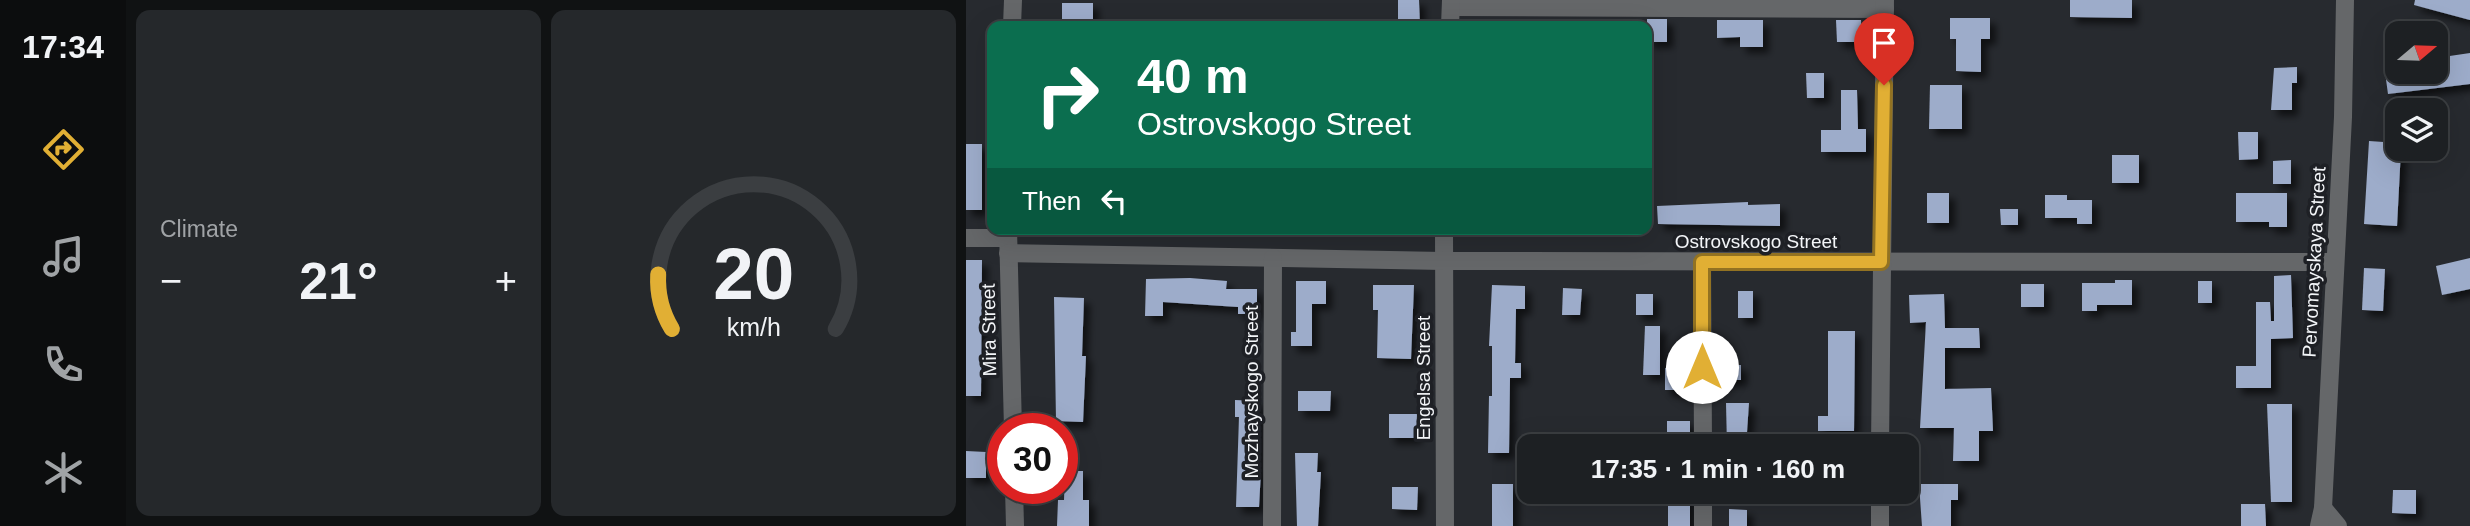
<!DOCTYPE html>
<html lang="en">
<head>
<meta charset="utf-8">
<style>
  :root { --surface:#1d2023; --page:#25282b; --text:#f1f3f6; --muted:#a0a3a6; --line:#3b3e41; --accent:#e1af34 }
  body { margin:0; font-family:Helvetica,sans-serif; background:var(--page); color:var(--text); height:100vh; display:flex; flex-direction:column; font-size:26px; white-space:nowrap }
  * { box-sizing:border-box; margin:0 }
  p { font-size:23px; color:var(--muted) }
  .icon { flex:none; width:38px; height:38px; fill:none; stroke:currentColor; stroke-width:2; stroke-linecap:round; stroke-linejoin:round }
  .map { position:relative; flex:1; overflow:hidden }
  .sheet { display:flex; flex-direction:column; gap:10px; padding:10px; background:#101213; width:840px }
  .sheet>* { flex:none }
  .banner { position:absolute; left:21px; top:21px; width:665px; height:214px; border-radius:14px; box-shadow:0 7px 28px #0002,0 0 0 2px var(--line); background:#0b6e4f; color:#fff; overflow:hidden }
  .needle { width:46px; rotate:71deg }
  .buttons { position:absolute; left:1419px; top:21px; display:grid; gap:14px }
  .buttons a { display:grid; place-items:center; width:63px; height:63px; border-radius:14px; background:var(--surface); box-shadow:0 7px 28px #0002,0 0 0 2px var(--line); font-size:35px }
  .speed { position:absolute; left:21px; top:413px; display:flex; gap:14px; font-size:35px; font-weight:700; text-align:center }
  .speed>* { display:grid; place-content:center; width:91px; height:91px; border-radius:50%; background:var(--surface); box-shadow:0 7px 28px #0002,0 0 0 2px var(--line); line-height:1 }
  .speed .limit { border:10px solid #d22; background:#fff; color:#111 }
  .pin { position:absolute; display:grid; place-items:center; width:60px; height:60px; color:#fff; margin:-72px -30px; border-radius:50% 50% 50% 0; rotate:-45deg; box-shadow:0 0 7px #0007 }
  .pin .icon { rotate:45deg }
  .me { position:absolute; width:77px; margin:-38px; rotate:0deg; stroke-linejoin:round; filter:drop-shadow(0 0 5px #0008) }
  .turn { display:flex; align-items:center; gap:24px; height:147px; padding:0 35px; font-size:32px }
  .turn .icon { width:91px; height:91px; stroke-width:2.5 }
  .turn b { display:block; font-size:49px; line-height:60px }
  .then { display:flex; align-items:center; height:66px; padding:0 35px; background:#0003; gap:14px; font-size:26px }
  .big { font-size:52px; font-weight:700; line-height:1.1 }
  .sheet .tile { flex:1; display:flex; flex-direction:column; justify-content:center; gap:10px; min-width:0; padding:0 24px; border-radius:14px; background:var(--page) }
  .sheet .dial { align-items:center; gap:0 }
  .dial svg { height:182px; overflow:visible; fill:none; stroke:var(--line); stroke-width:7; stroke-linecap:round; text-anchor:middle }
  .dial text { fill:var(--text); stroke:none }
  .heat { display:flex; justify-content:space-between; align-items:center; font-size:38px; direction:ltr }
  .sheet .tiles { flex:1; display:grid; gap:10px; grid-template-columns:repeat(2,1fr) }
  .trip { position:absolute; left:551px; top:434px; width:402px; height:70px; border-radius:14px; background:var(--surface); box-shadow:0 7px 28px #0002,0 0 0 2px var(--line); font-weight:700; line-height:70px; text-align:center }
  main { display:flex; flex:1; min-height:0 }
  .menu { display:flex; flex-direction:column; width:126px; justify-content:space-around; align-items:center; background:#0c0d0e; color:var(--muted) }
  .menu .icon { width:49px; height:49px }
  .menu .active { color:var(--accent) }
  .menu b { font-size:32px; color:var(--text) }
  .map>svg:first-child { display:block }
  .building { fill:#9dacca; filter:url(#shadow) }
  .lines { fill:none; stroke-linecap:round; stroke-linejoin:round }
  .street { stroke:#656769; stroke-width:18 }
  .route-casing { stroke:#927222; stroke-width:18 }
  .route { stroke:#e1af34; stroke-width:12 }
  .labels { text-anchor:middle; dominant-baseline:central; stroke-width:7; stroke-linejoin:round; paint-order:stroke }
  .street-label { font-size:19px; fill:#f3f5f8; stroke:#1e2025 }
</style>
</head>
<body>
<main>
<nav class="menu">
<b>17:34</b>
<svg class="icon active" aria-label="directions" viewBox="0 0 24 24"><path d="M12 3l9 9-9 9-9-9zM9 14v-3h6M13 9l2 2-2 2"/></svg>
<svg class="icon" aria-label="music" viewBox="0 0 24 24"><path d="M9 18V5l10-2v13"/><circle cx="6" cy="18" r="3"/><circle cx="16" cy="16" r="3"/></svg>
<svg class="icon" aria-label="phone" viewBox="0 0 24 24"><path d="M5 4h4l2 5-3 2q2 4 5 5l2-3 5 2v4C11 20 4 13 5 4z"/></svg>
<svg class="icon" aria-label="climate" viewBox="0 0 24 24"><path d="M12 3v18M4 7l16 10M4 17L20 7"/></svg>
</nav>
<section class="sheet">
<div class="tiles">
<div class="tile"><p>Climate</p>
<div class="heat"><a>−</a><b class="big">21°</b><a>+</a></div>
</div>
<div class="tile dial"><svg viewBox="0 0 100 80">
<path d="M14 69A42 42 0 1 1 86 69"/>
<path d="M14 69A42 42 0 0 1 8 45" stroke="#e1af34"/>
<text x="50" y="56" font-size="32" font-weight="700">20</text>
<text x="50" y="72" font-size="11">km/h</text>
</svg></div>
</div>
</section>
<div class="map">
<svg width="1504" height="526" viewBox="0 0 1504 526">
  <defs>
    <filter id="shadow"><feDropShadow dx="6" dy="6" stdDeviation="3.5" flood-color="#0009"/></filter>
  </defs>
  <rect width="100%" height="100%" fill="#272a2f"/>
  <!-- building -->
  <g class="building">
    <path d="M 432,0 L 453,0 L 454,26 L 432,26 Z"/>
    <path d="M 1104,0 L 1166,0 L 1166,18 L 1104,17 Z"/>
    <path d="M 1449,0 L 1504,0 L 1504,20 L 1448,5 Z"/>
    <path d="M 96,3 L 127,3 L 127,23 L 96,24 Z"/>
    <path d="M 984,18 L 1024,18 L 1024,39 L 1015,39 L 1015,72 L 990,71 L 990,39 L 984,39 Z"/>
    <rect x="681" y="19" width="20" height="23"/>
    <path d="M 751,20 L 797,20 L 797,47 L 774,47 L 774,37 L 751,38 Z"/>
    <path d="M 870,20 L 895,20 L 896,42 L 871,42 Z"/>
    <path d="M 1504,53 L 1504,84 L 1422,94 L 1419,72 L 1470,72 L 1470,58 Z"/>
    <path d="M 1331,67 L 1331,83 L 1326,83 L 1326,110 L 1305,110 L 1308,68 Z"/>
    <path d="M 840,73 L 858,73 L 858,98 L 841,98 Z"/>
    <path d="M 964,85 L 996,85 L 996,129 L 963,129 Z"/>
    <path d="M 875,90 L 891,90 L 892,129 L 900,129 L 900,152 L 855,152 L 855,130 L 875,130 Z"/>
    <path d="M 1272,132 L 1292,132 L 1292,159 L 1273,160 Z"/>
    <path d="M 1403,141 L 1432,143 L 1432,149 L 1435,149 L 1431,226 L 1398,224 Z"/>
    <rect x="0" y="144" width="16" height="66"/>
    <rect x="1146" y="155" width="27" height="28"/>
    <path d="M 1325,160 L 1325,184 L 1307,184 L 1307,161 Z"/>
    <rect x="961" y="193" width="22" height="30"/>
    <path d="M 1270,193 L 1321,193 L 1321,227 L 1303,227 L 1303,222 L 1270,222 Z"/>
    <path d="M 1079,195 L 1101,195 L 1101,200 L 1126,200 L 1126,224 L 1111,224 L 1111,218 L 1079,218 Z"/>
    <path d="M 782,202 L 782,205 L 814,204 L 814,226 L 692,224 L 691,206 Z"/>
    <path d="M 1034,209 L 1052,209 L 1052,225 L 1035,225 Z"/>
    <path d="M 1504,258 L 1504,289 L 1476,295 L 1470,266 Z"/>
    <path d="M 0,260 L 16,260 L 15,396 L 0,396 Z"/>
    <path d="M 1398,268 L 1419,269 L 1417,311 L 1396,310 Z"/>
    <path d="M 1325,275 L 1327,338 L 1305,339 L 1305,388 L 1270,388 L 1270,366 L 1290,366 L 1290,302 L 1304,302 L 1305,321 L 1308,321 L 1308,276 Z"/>
    <path d="M 224,278 L 261,281 L 260,289 L 291,289 L 291,314 L 272,314 L 272,307 L 197,302 L 197,316 L 179,316 L 180,279 Z"/>
    <path d="M 1149,280 L 1166,280 L 1166,305 L 1131,305 L 1131,311 L 1116,311 L 1116,283 L 1149,283 Z"/>
    <path d="M 330,281 L 360,281 L 360,304 L 346,304 L 346,346 L 325,346 L 325,332 L 330,332 Z"/>
    <rect x="1232" y="281" width="14" height="22"/>
    <rect x="1055" y="284" width="23" height="23"/>
    <path d="M 407,285 L 448,285 L 445,359 L 411,358 L 412,310 L 407,310 Z"/>
    <path d="M 526,285 L 559,286 L 559,309 L 550,309 L 549,363 L 555,363 L 555,378 L 544,378 L 543,453 L 522,453 L 523,396 L 526,396 L 526,346 L 523,346 Z"/>
    <path d="M 597,288 L 616,289 L 614,315 L 596,315 Z"/>
    <rect x="772" y="291" width="15" height="27"/>
    <rect x="670" y="294" width="17" height="21"/>
    <path d="M 978,294 L 979,328 L 1013,328 L 1014,348 L 979,348 L 979,389 L 1025,388 L 1027,431 L 1013,431 L 1013,461 L 987,461 L 988,428 L 954,428 L 960,322 L 944,323 L 943,295 Z"/>
    <path d="M 88,297 L 118,298 L 116,356 L 120,356 L 117,422 L 90,421 Z"/>
    <path d="M 679,326 L 694,326 L 694,375 L 677,375 Z"/>
    <path d="M 862,331 L 889,331 L 888,431 L 852,431 L 852,416 L 862,416 Z"/>
    <rect x="759" y="365" width="16" height="15"/>
    <path d="M 699,368 L 722,368 L 721,390 L 699,390 Z"/>
    <path d="M 332,391 L 365,391 L 364,411 L 332,411 Z"/>
    <path d="M 269,400 L 292,401 L 292,470 L 295,470 L 293,507 L 270,507 L 273,417 L 269,417 Z"/>
    <path d="M 760,403 L 783,403 L 780,446 L 761,446 Z"/>
    <path d="M 1301,404 L 1326,404 L 1326,502 L 1305,502 Z"/>
    <path d="M 423,414 L 451,414 L 450,438 L 423,438 Z"/>
    <rect x="701" y="421" width="23" height="25"/>
    <path d="M 0,451 L 20,452 L 20,478 L 0,478 Z"/>
    <path d="M 329,453 L 352,453 L 351,472 L 355,472 L 352,526 L 331,526 Z"/>
    <path d="M 99,471 L 117,471 L 117,500 L 123,500 L 123,526 L 91,526 L 92,500 L 98,500 Z"/>
    <rect x="526" y="484" width="21" height="42"/>
    <path d="M 953,484 L 992,484 L 992,500 L 985,500 L 985,526 L 956,526 Z"/>
    <path d="M 426,487 L 452,487 L 451,510 L 426,509 Z"/>
    <path d="M 1427,490 L 1450,490 L 1450,514 L 1426,513 Z"/>
    <rect x="702" y="492" width="22" height="34"/>
    <path d="M 1275,504 L 1299,504 L 1300,526 L 1275,526 Z"/>
    <path d="M 763,509 L 781,510 L 781,526 L 763,526 Z"/>
  </g>
  <g class="lines">
    <!-- street -->
    <g class="street">
      <path d="M 485,7 L 919,9"/>
      <path d="M 46,26 L 47,0"/>
      <path d="M 484,26 L 485,0"/>
      <path d="M 42,229 L 47,429"/>
      <path d="M 478,229 L 479,526"/>
      <path d="M 0,238 L 42,238"/>
      <path d="M 42,253 L 477,261 L 1369,262"/>
      <path d="M 736,262 L 737,446"/>
      <path d="M 914,446 L 919,0"/>
      <path d="M 48,488 L 49,526"/>
      <path d="M 737,492 L 737,526"/>
      <path d="M 1357,508 L 1372,526"/>
      <path d="M 306,526 L 307,258"/>
      <path d="M 914,526 L 914,492"/>
      <path d="M 1353,526 L 1357,508 L 1377,117 L 1379,0"/>
    </g>
  </g>
  <g class="lines">
    <!-- route casing -->
    <g class="route-casing">
      <path id="route" d="M 736,367 L 736,262 L 915,262 L 918,85"/>
    </g>
    <!-- route -->
    <use href="#route" class="route"/>
  </g>
  <g class="labels">
    <!-- street labels -->
    <g class="street-label">
      <text x="790" y="241">Ostrovskogo Street</text>
      <text transform="translate(1348 262) rotate(-87)">Pervomayskaya Street</text>
      <text transform="translate(23 330) rotate(-91)">Mira Street</text>
      <text transform="translate(457 378) rotate(-90)">Engelsa Street</text>
      <text transform="translate(285 392) rotate(-90)">Mozhayskogo Street</text>
    </g>
  </g>
</svg>
<div class="buttons">
<a><svg class="needle" viewBox="-14 -14 28 28"><path d="M0-13l5 13h-10z" fill="#e53935"/><path d="M0 13l5-13h-10z" fill="#a0a3a6"/></svg></a>
<a><svg class="icon" aria-label="layers" viewBox="0 0 24 24"><path d="M12 4l9 5-9 5-9-5zM3 14l9 5 9-5"/></svg></a>
</div>
<div class="speed"><div class="limit">30</div></div>
<div class="pin" style="left:918px;top:85px;background:#d93025"><svg class="icon" aria-label="arrive" viewBox="0 0 24 24"><path d="M6 21V4h12l-3 4 3 4H6"/></svg></div>
<svg class="me" style="left:736px;top:367px" viewBox="-20 -20 40 40"><circle r="19" fill="#fff"/><path d="M0-13L10 11 0 6-10 11z" fill="#e1af34"/></svg>
<div class="trip">17:35 · 1 min · 160 m</div>
<div class="banner">
<div class="turn"><svg class="icon" aria-label="right" viewBox="0 0 24 24"><path d="M7 20v-9h11M14 6l5 5-5 5"/></svg><div><b>40 m</b>Ostrovskogo Street</div></div>
<div class="then">Then<svg class="icon" aria-label="left" viewBox="0 0 24 24"><path d="M17 20v-9H6M10 6l-5 5 5 5"/></svg></div>
</div>
</div>
</main>
</body>
</html>
